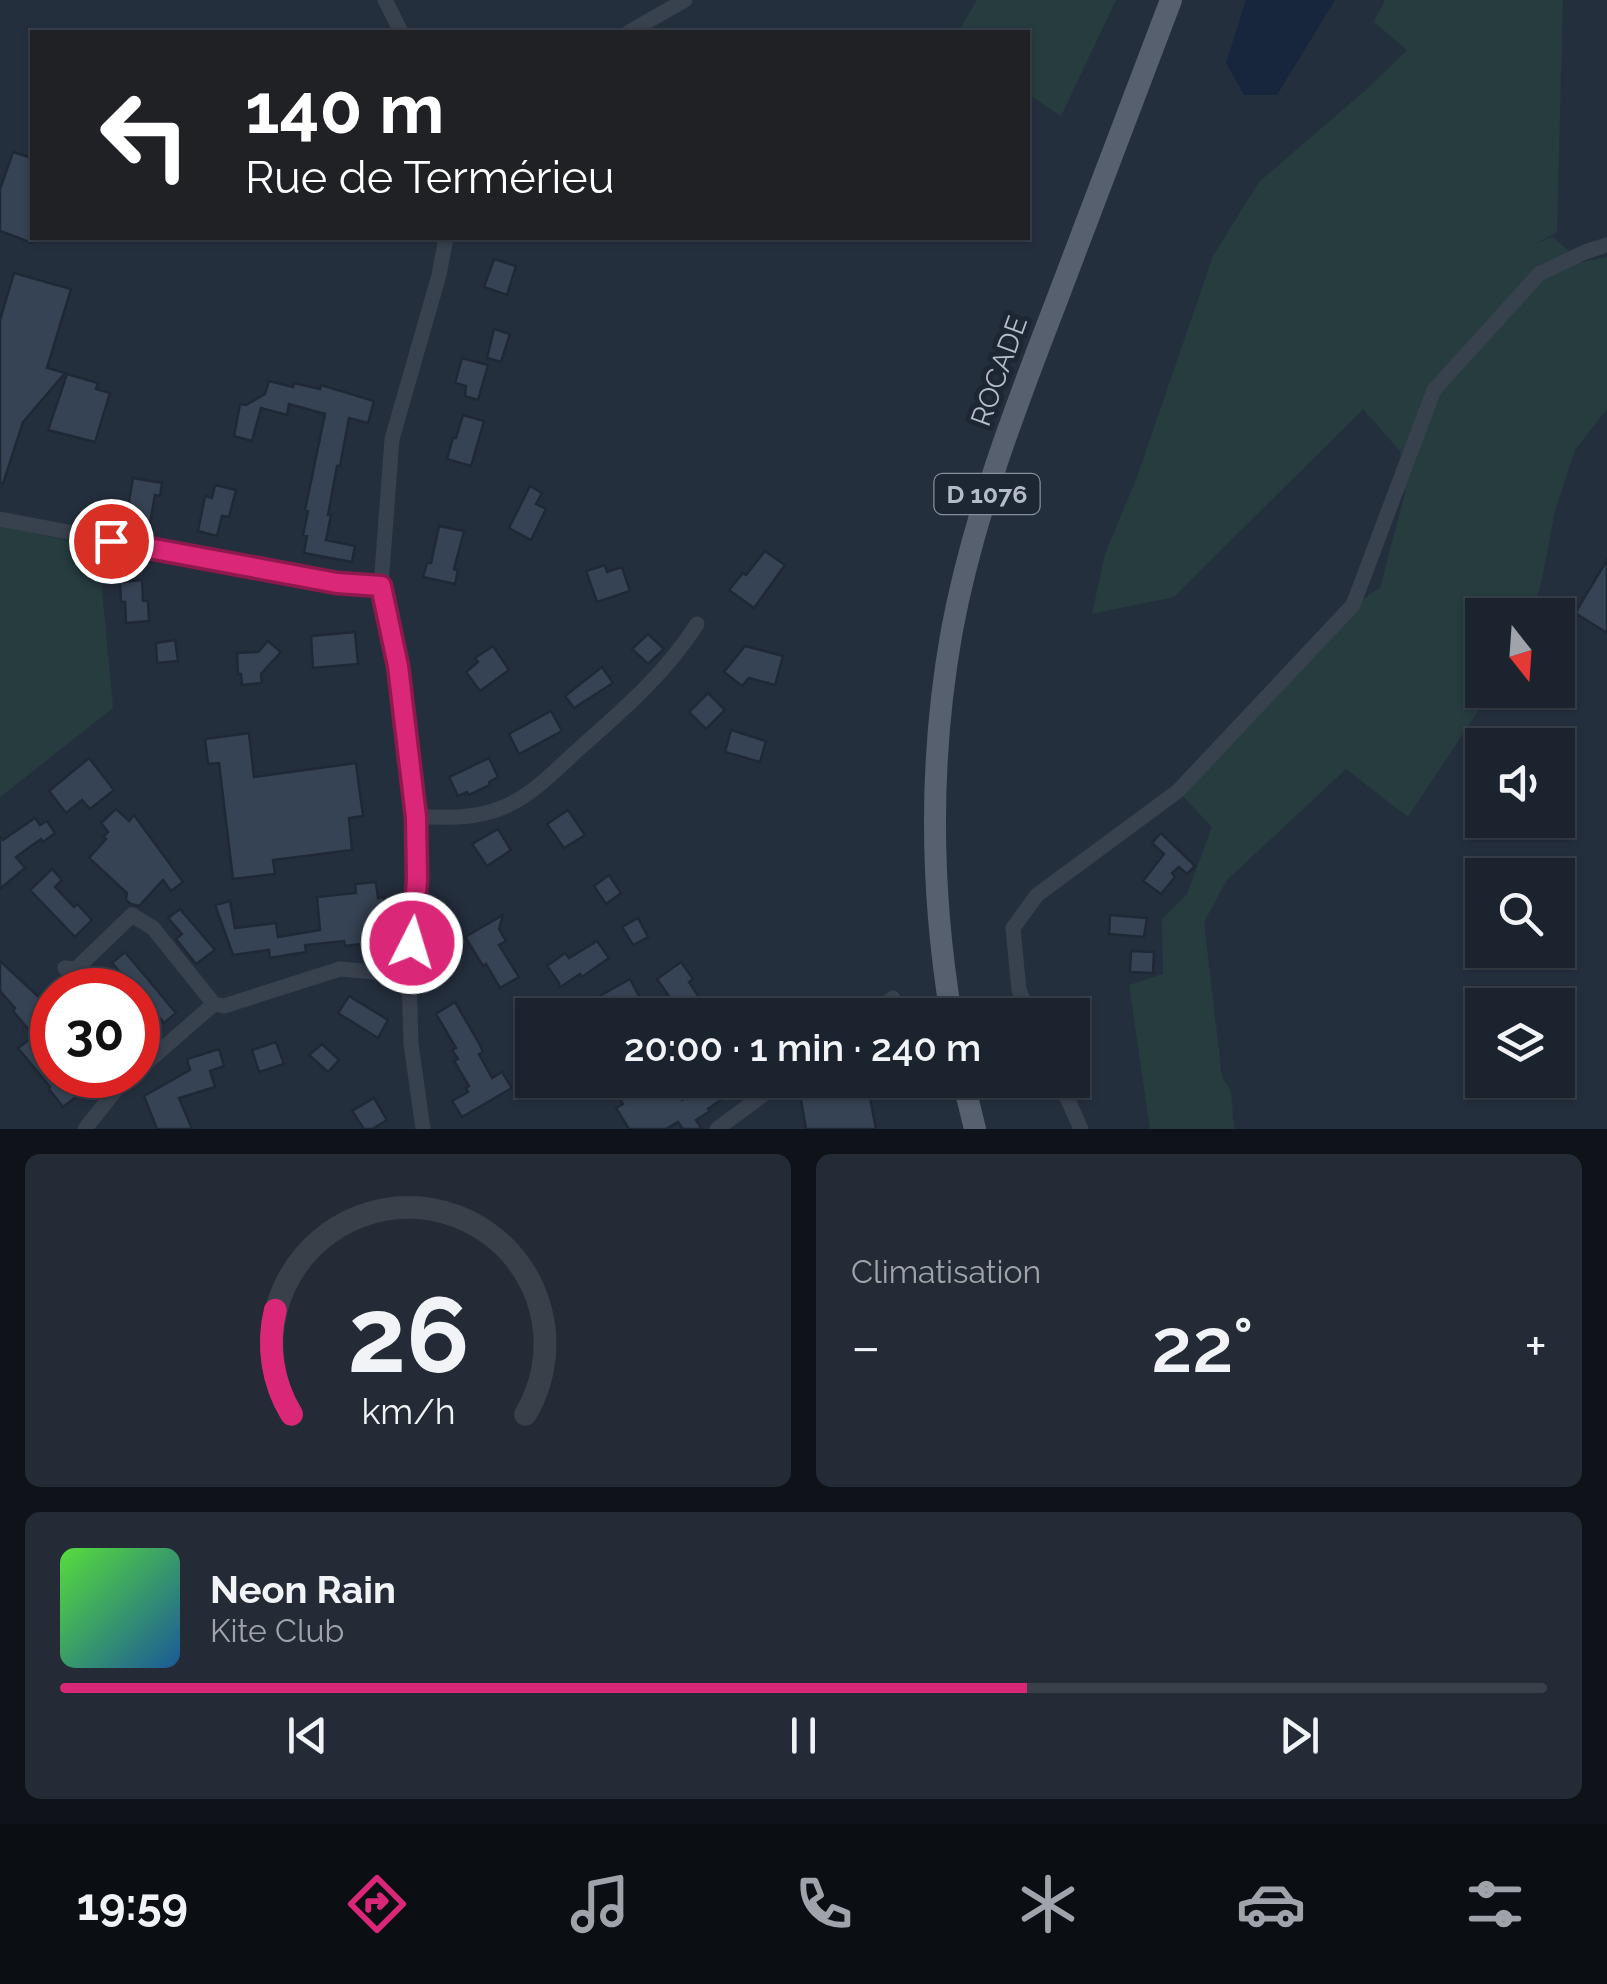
<!DOCTYPE html>
<html lang="fr">
<head>
<meta charset="utf-8">
<style>
  :root { --surface:#1b232e; --page:#242b36; --text:#f1f3f6; --muted:#a0a4aa; --line:#39404a; --accent:#db2777 }
  body { margin:0; font-family:Raleway,sans-serif; background:var(--page); color:var(--text); height:100vh; display:flex; flex-direction:column; font-size:38px; white-space:nowrap }
  * { box-sizing:border-box; margin:0 }
  p { font-size:32px; color:var(--muted) }
  .icon { flex:none; width:55px; height:55px; fill:none; stroke:currentColor; stroke-width:2; stroke-linecap:round; stroke-linejoin:round }
  .map { position:relative; height:1129px; overflow:hidden }
  .sheet { display:flex; flex-direction:column; gap:25px; padding:25px; background:#0f1319; flex:1 }
  .sheet>* { flex:none }
  .hud { position:absolute; left:30px; top:30px; width:1000px; height:210px; border-radius:0px; box-shadow:0 2px 8px #0004,0 0 0 2px var(--line); background:#202124; color:#fff; overflow:hidden }
  .needle { width:65px; rotate:163deg }
  .tools { position:absolute; left:1465px; top:598px; display:grid; gap:20px }
  .tools a { display:grid; place-items:center; width:110px; height:110px; border-radius:0px; background:var(--surface); box-shadow:0 2px 8px #0004,0 0 0 2px var(--line); font-size:50px }
  .speed { position:absolute; left:30px; top:968px; display:flex; gap:20px; font-size:50px; font-weight:700; text-align:center }
  .speed>* { display:grid; place-content:center; width:130px; height:130px; border-radius:50%; background:var(--surface); box-shadow:0 2px 8px #0004,0 0 0 2px var(--line); line-height:1 }
  .speed .limit { border:15px solid #d22; background:#fff; color:#111 }
  .pin { position:absolute; display:grid; place-items:center; width:85px; height:85px; color:#fff; margin:-42px; border:5px solid #fff; border-radius:50%; box-shadow:0 2px 10px #0007 }
  .me { position:absolute; width:110px; margin:-55px; rotate:5deg; stroke-linejoin:round; filter:drop-shadow(0 0 8px #0008) }
  .turn { display:flex; align-items:center; gap:35px; height:210px; padding:0 50px; font-size:45px }
  .turn .icon { width:130px; height:130px; stroke-width:2.5 }
  .turn b { display:block; font-size:70px; line-height:85px }
  .big { font-size:75px; font-weight:600; line-height:1.1 }
  .sheet .widget { flex:1; display:flex; flex-direction:column; justify-content:center; gap:15px; min-width:0; padding:0 35px; border-radius:15px; background:var(--page) }
  .sheet .dial { align-items:center; gap:0 }
  .dial svg { height:260px; overflow:visible; fill:none; stroke:var(--line); stroke-width:7; stroke-linecap:round; text-anchor:middle }
  .dial text { fill:var(--text); stroke:none }
  .song { display:flex; align-items:center; gap:30px }
  .cover { width:120px; height:120px; border-radius:15px; background:linear-gradient(135deg,hsl(110 70% 55%),hsl(210 70% 35%)) }
  .played { height:10px; border-radius:5px; background:linear-gradient(90deg,var(--accent) 65%,var(--line) 65%) }
  .keys { display:flex; justify-content:space-around; direction:ltr }
  .heat { display:flex; justify-content:space-between; align-items:center; font-size:55px; direction:ltr }
  .sheet .tiles { flex:1; display:grid; gap:25px; grid-template-columns:1fr 1fr }
  .widget:last-child { grid-column:span 2 }
  .trip { position:absolute; left:515px; top:998px; width:575px; height:100px; border-radius:0px; background:var(--surface); box-shadow:0 2px 8px #0004,0 0 0 2px var(--line); font-weight:600; line-height:100px; text-align:center }
  .tabs { display:flex; height:160px; justify-content:space-around; align-items:center; background:#0b0e12; color:var(--muted) }
  .tabs .icon { width:70px; height:70px }
  .tabs .on { color:var(--accent) }
  .tabs b { font-size:45px; color:var(--text) }
  .map>svg:first-child { display:block }
  .green { fill:#263c3f }
  .water { fill:#17263c }
  .building { fill:#364354; stroke:#1f2835; stroke-width:2.5 }
  .lines { fill:none; stroke-linecap:round; stroke-linejoin:round }
  .street { stroke:#38414e; stroke-width:15 }
  .primary { stroke:#56606e; stroke-width:22 }
  .route-casing { stroke:#8e194d; stroke-width:25 }
  .route { stroke:#db2777; stroke-width:18 }
  .labels { text-anchor:middle; dominant-baseline:central; stroke-width:10; stroke-linejoin:round; paint-order:stroke }
  .shield { fill:#1d2633; stroke:#878f9c; stroke-width:2.5 }
  .shield-label { font-size:25px; font-weight:bold; fill:#b4bcc9 }
  .street-label { font-size:28px; fill:#b4bcc9; stroke:#1d2633 }
</style>
</head>
<body>
<div class="map">
<svg width="1607" height="1129" viewBox="0 0 1607 1129">
  <rect width="100%" height="100%" fill="#242f3e"/>
  <!-- green -->
  <g class="green">
    <path d="M 977,0 L 1116,0 L 1061,116 L 1028,94 L 1028,32 L 958,32 Z"/>
    <path d="M 1385,0 L 1563,0 L 1557,232 L 1535,244 L 1552,237 L 1583,262 L 1607,257 L 1607,409 L 1575,450 L 1555,511 L 1541,584 L 1530,615 L 1482,615 L 1482,690 L 1492,690 L 1408,817 L 1346,769 L 1227,880 L 1204,922 L 1222,1077 L 1231,1091 L 1234,1129 L 1150,1129 L 1129,985 L 1163,974 L 1162,919 L 1187,894 L 1212,827 L 1178,791 L 1353,605 L 1380,588 L 1405,493 L 1400,451 L 1363,409 L 1174,597 L 1092,614 L 1105,554 L 1137,477 L 1213,256 L 1259,182 L 1368,88 L 1407,50 L 1374,22 Z"/>
    <path d="M 0,526 L 98,547 L 113,708 L 0,797 Z"/>
  </g>
  <!-- water -->
  <path class="water" d="M 1246,0 L 1335,0 L 1277,95 L 1244,95 L 1226,63 Z"/>
  <!-- building -->
  <g class="building">
    <path d="M 13,152 L 32,158 L 32,243 L 0,231 L 0,189 Z"/>
    <path d="M 494,259 L 516,266 L 507,295 L 484,287 Z"/>
    <path d="M 14,273 L 71,289 L 47,368 L 65,373 L 23,422 L 3,484 L 0,483 L 0,320 Z"/>
    <path d="M 494,329 L 510,334 L 501,362 L 487,358 Z"/>
    <path d="M 462,358 L 488,365 L 478,400 L 465,396 L 466,386 L 455,383 Z"/>
    <path d="M 67,374 L 98,383 L 96,389 L 110,393 L 95,442 L 48,430 Z"/>
    <path d="M 269,381 L 293,387 L 294,383 L 320,389 L 321,385 L 374,401 L 368,423 L 349,418 L 340,466 L 337,466 L 328,515 L 331,515 L 326,540 L 355,546 L 352,562 L 304,553 L 307,536 L 303,535 L 308,511 L 305,510 L 325,414 L 289,404 L 287,415 L 261,408 L 252,441 L 234,436 L 240,404 L 246,405 L 265,394 Z"/>
    <path d="M 463,415 L 484,421 L 471,466 L 447,459 L 453,438 L 456,438 Z"/>
    <path d="M 133,478 L 162,483 L 160,496 L 155,495 L 150,524 L 126,519 Z"/>
    <path d="M 215,485 L 236,490 L 229,517 L 222,516 L 217,536 L 198,531 L 205,496 L 212,498 Z"/>
    <path d="M 530,486 L 542,493 L 536,504 L 546,509 L 531,540 L 509,528 Z"/>
    <path d="M 439,526 L 464,531 L 454,569 L 458,571 L 455,584 L 423,577 L 427,563 L 431,563 Z"/>
    <path d="M 765,551 L 785,565 L 754,608 L 729,590 L 743,573 L 746,575 Z"/>
    <path d="M 1607,560 L 1607,633 L 1575,613 Z"/>
    <path d="M 605,565 L 607,572 L 622,567 L 630,591 L 597,602 L 586,571 Z"/>
    <path d="M 142,580 L 143,601 L 148,601 L 149,621 L 126,623 L 125,602 L 121,602 L 120,582 Z"/>
    <path d="M 355,632 L 358,664 L 313,668 L 311,636 Z"/>
    <path d="M 648,634 L 664,649 L 648,664 L 632,649 Z"/>
    <path d="M 175,640 L 178,661 L 157,663 L 156,643 Z"/>
    <path d="M 268,641 L 281,652 L 261,674 L 262,683 L 242,685 L 241,674 L 238,674 L 237,653 L 258,652 Z"/>
    <path d="M 493,646 L 509,670 L 480,691 L 466,672 L 478,662 L 475,658 Z"/>
    <path d="M 745,646 L 783,656 L 775,685 L 749,678 L 742,686 L 724,672 Z"/>
    <path d="M 602,667 L 613,683 L 574,708 L 565,696 Z"/>
    <path d="M 708,693 L 725,710 L 706,729 L 689,712 Z"/>
    <path d="M 551,711 L 562,731 L 519,754 L 509,734 Z"/>
    <path d="M 731,730 L 766,741 L 760,762 L 725,752 Z"/>
    <path d="M 249,733 L 254,777 L 356,763 L 363,816 L 349,818 L 352,850 L 273,860 L 275,874 L 233,879 L 219,763 L 208,764 L 205,739 Z"/>
    <path d="M 89,758 L 114,790 L 90,809 L 82,800 L 66,813 L 49,791 Z"/>
    <path d="M 489,758 L 498,777 L 489,782 L 490,785 L 469,795 L 467,792 L 458,796 L 449,777 Z"/>
    <path d="M 116,809 L 129,821 L 134,815 L 183,882 L 171,891 L 163,880 L 139,906 L 131,904 L 126,900 L 127,893 L 89,858 L 106,839 L 103,837 L 108,832 L 101,823 Z"/>
    <path d="M 568,810 L 585,835 L 564,848 L 547,824 Z"/>
    <path d="M 35,818 L 40,825 L 47,821 L 55,833 L 43,842 L 41,839 L 16,857 L 25,868 L 0,889 L 0,837 L 3,840 Z"/>
    <path d="M 498,829 L 511,850 L 487,866 L 472,844 Z"/>
    <path d="M 1161,833 L 1195,866 L 1187,874 L 1179,867 L 1172,873 L 1175,877 L 1161,894 L 1143,881 L 1164,854 L 1152,843 Z"/>
    <path d="M 52,869 L 62,880 L 55,887 L 74,907 L 77,904 L 92,920 L 75,937 L 30,890 Z"/>
    <path d="M 609,875 L 621,893 L 606,904 L 594,886 Z"/>
    <path d="M 376,882 L 378,898 L 384,897 L 386,921 L 367,923 L 370,943 L 345,946 L 344,941 L 305,945 L 306,952 L 270,958 L 269,950 L 233,955 L 215,905 L 230,901 L 235,928 L 276,923 L 278,937 L 320,930 L 317,897 L 356,893 L 355,884 Z"/>
    <path d="M 180,909 L 215,950 L 196,964 L 176,939 L 182,934 L 168,918 Z"/>
    <path d="M 503,915 L 499,929 L 506,941 L 499,945 L 519,977 L 500,988 L 486,964 L 483,966 L 465,937 Z"/>
    <path d="M 1110,915 L 1147,918 L 1144,937 L 1109,934 Z"/>
    <path d="M 638,918 L 648,937 L 633,945 L 622,927 Z"/>
    <path d="M 597,941 L 609,958 L 582,977 L 580,974 L 559,988 L 559,983 L 547,966 L 565,953 L 569,958 Z"/>
    <path d="M 1131,951 L 1154,952 L 1153,973 L 1130,972 Z"/>
    <path d="M 125,952 L 176,1013 L 164,1023 L 112,963 Z"/>
    <path d="M 0,961 L 42,1000 L 43,999 L 52,1011 L 52,1075 L 87,1075 L 73,1086 L 80,1094 L 63,1107 L 49,1089 L 50,1087 L 18,1048 L 34,1036 L 13,1011 L 15,1008 L 0,991 Z"/>
    <path d="M 681,962 L 693,979 L 689,982 L 711,1015 L 682,1015 L 657,979 Z"/>
    <path d="M 630,979 L 640,998 L 610,1015 L 566,1015 Z"/>
    <path d="M 349,996 L 388,1020 L 378,1038 L 338,1013 Z"/>
    <path d="M 455,1002 L 479,1043 L 483,1052 L 479,1054 L 492,1078 L 502,1072 L 512,1088 L 462,1117 L 452,1101 L 468,1092 L 466,1088 L 469,1086 L 454,1061 L 458,1059 L 452,1050 L 456,1048 L 436,1014 Z"/>
    <path d="M 276,1042 L 284,1064 L 259,1072 L 252,1050 Z"/>
    <path d="M 322,1044 L 339,1060 L 328,1072 L 309,1055 Z"/>
    <path d="M 219,1049 L 224,1066 L 210,1071 L 215,1087 L 179,1098 L 192,1129 L 157,1129 L 144,1096 L 190,1070 L 187,1059 Z"/>
    <path d="M 650,1080 L 667,1080 L 682,1100 L 710,1080 L 749,1080 L 708,1109 L 710,1111 L 696,1120 L 702,1129 L 683,1129 L 678,1122 L 666,1129 L 629,1129 L 616,1108 L 623,1104 L 620,1099 Z"/>
    <path d="M 836,1080 L 862,1080 L 864,1088 L 868,1087 L 876,1129 L 806,1129 L 800,1095 L 810,1093 L 809,1089 L 837,1084 Z"/>
    <path d="M 374,1098 L 387,1120 L 372,1129 L 364,1129 L 352,1111 Z"/>
  </g>
  <g class="lines">
    <!-- street -->
    <g class="street">
      <path d="M 385,0 L 401,32"/>
      <path d="M 629,32 L 685,0"/>
      <path d="M 0,519 L 337,583 L 381,585"/>
      <path d="M 416,817 C 442,817 468,819 493,811 C 529,800 553,772 580,748 C 623,710 666,673 697,624"/>
      <path d="M 65,968 L 76,969 L 132,915 L 153,928 L 214,1004"/>
      <path d="M 870,1015 L 893,998"/>
      <path d="M 1030,1015 L 1019,990 L 1013,928 L 1037,895 L 1178,791 L 1353,605 L 1434,390 L 1539,274 L 1585,252 L 1607,245"/>
      <path d="M 138,1070 L 214,1004 L 224,1006 L 340,969 L 409,975"/>
      <path d="M 1059,1080 L 1081,1129"/>
      <path d="M 85,1129 L 118,1087 L 131,1075"/>
      <path d="M 423,1129 L 411,1044 L 409,975 L 417,879 L 416,817 L 398,666 L 381,585 L 392,439 L 439,275 L 446,238"/>
      <path d="M 717,1129 L 783,1080"/>
    </g>
    <!-- primary -->
    <g class="primary">
      <path d="M 951,1015 C 930,887 929,758 952,630 C 973,518 1014,411 1055,305 C 1094,203 1132,102 1171,0"/>
      <path d="M 963,1080 L 975,1129"/>
    </g>
  </g>
  <g class="lines">
    <!-- route casing -->
    <g class="route-casing">
      <path id="route" d="M 111,541 L 337,583 L 381,586 L 398,666 L 416,817 L 417,879 L 412,943"/>
    </g>
    <!-- route -->
    <use href="#route" class="route"/>
  </g>
  <g class="labels">
    <!-- shield labels -->
    <rect class="shield" x="934.5" y="474" width="105" height="40" rx="8"/>
    <g class="shield-label">
      <text x="987" y="494">D 1076</text>
    </g>
    <!-- street labels -->
    <g class="street-label">
      <text transform="translate(999 371) rotate(-70)">ROCADE</text>
    </g>
  </g>
</svg>
<div class="tools">
<a><svg class="needle" viewBox="-14 -14 28 28"><path d="M0-13l5 13h-10z" fill="#e53935"/><path d="M0 13l5-13h-10z" fill="#a0a4aa"/></svg></a>
<a><svg class="icon" aria-label="sound" viewBox="0 0 24 24"><path d="M4 9h4l5-4v14l-5-4H4zM17 9q2 3 0 6"/></svg></a>
<a><svg class="icon" aria-label="search" viewBox="0 0 24 24"><circle cx="10" cy="10" r="6"/><path d="M15 15l6 6"/></svg></a>
<a><svg class="icon" aria-label="layers" viewBox="0 0 24 24"><path d="M12 4l9 5-9 5-9-5zM3 14l9 5 9-5"/></svg></a>
</div>
<div class="speed"><div class="limit">30</div></div>
<div class="pin" style="left:111px;top:541px;background:#d93025"><svg class="icon" aria-label="arrive" viewBox="0 0 24 24"><path d="M6 21V4h12l-3 4 3 4H6"/></svg></div>
<svg class="me" style="left:412px;top:943px" viewBox="-20 -20 40 40"><circle r="17" fill="#db2777" stroke="#fff" stroke-width="3"/><path d="M0-11L8 9 0 5-8 9z" fill="#fff"/></svg>
<div class="trip">20:00 · 1 min · 240 m</div>
<div class="hud">
<div class="turn"><svg class="icon" aria-label="left" viewBox="0 0 24 24"><path d="M17 20v-9H6M10 6l-5 5 5 5"/></svg><div><b>140 m</b>Rue de Termérieu</div></div>
</div>
</div>
<section class="sheet">
<div class="tiles">
<div class="widget dial"><svg viewBox="0 0 100 80">
<path d="M14 69A42 42 0 1 1 86 69"/>
<path d="M14 69A42 42 0 0 1 9 37" stroke="#db2777"/>
<text x="50" y="56" font-size="32" font-weight="700">26</text>
<text x="50" y="72" font-size="11">km/h</text>
</svg></div>
<div class="widget"><p>Climatisation</p>
<div class="heat"><a>−</a><b class="big">22°</b><a>+</a></div>
</div>
<div class="widget">
<div class="song"><i class="cover"></i><div><b>Neon Rain</b><p>Kite Club</p></div></div>
<div class="played"></div>
<div class="keys"><svg class="icon" aria-label="previous" viewBox="0 0 24 24"><path d="M18 5L8 12l10 7zM5 5v14"/></svg><svg class="icon" aria-label="pause" viewBox="0 0 24 24"><path d="M8 5v14M16 5v14"/></svg><svg class="icon" aria-label="next" viewBox="0 0 24 24"><path d="M6 5l10 7-10 7zM19 5v14"/></svg></div>
</div>
</div>
</section>
<nav class="tabs">
<b>19:59</b>
<svg class="icon on" aria-label="directions" viewBox="0 0 24 24"><path d="M12 3l9 9-9 9-9-9zM9 14v-3h6M13 9l2 2-2 2"/></svg>
<svg class="icon" aria-label="music" viewBox="0 0 24 24"><path d="M9 18V5l10-2v13"/><circle cx="6" cy="18" r="3"/><circle cx="16" cy="16" r="3"/></svg>
<svg class="icon" aria-label="phone" viewBox="0 0 24 24"><path d="M5 4h4l2 5-3 2q2 4 5 5l2-3 5 2v4C11 20 4 13 5 4z"/></svg>
<svg class="icon" aria-label="climate" viewBox="0 0 24 24"><path d="M12 3v18M4 7l16 10M4 17L20 7"/></svg>
<svg class="icon" aria-label="car" viewBox="0 0 24 24"><path d="M5 17H2v-5l4-1 3-4h7l3 4 3 1v5h-3M9 17h6M6 11h13"/><circle cx="7" cy="17" r="2"/><circle cx="17" cy="17" r="2"/></svg>
<svg class="icon" aria-label="filters" viewBox="0 0 24 24"><path d="M4 7h16M4 17h16"/><circle cx="9" cy="7" r="2"/><circle cx="15" cy="17" r="2"/></svg>
</nav>
</body>
</html>
